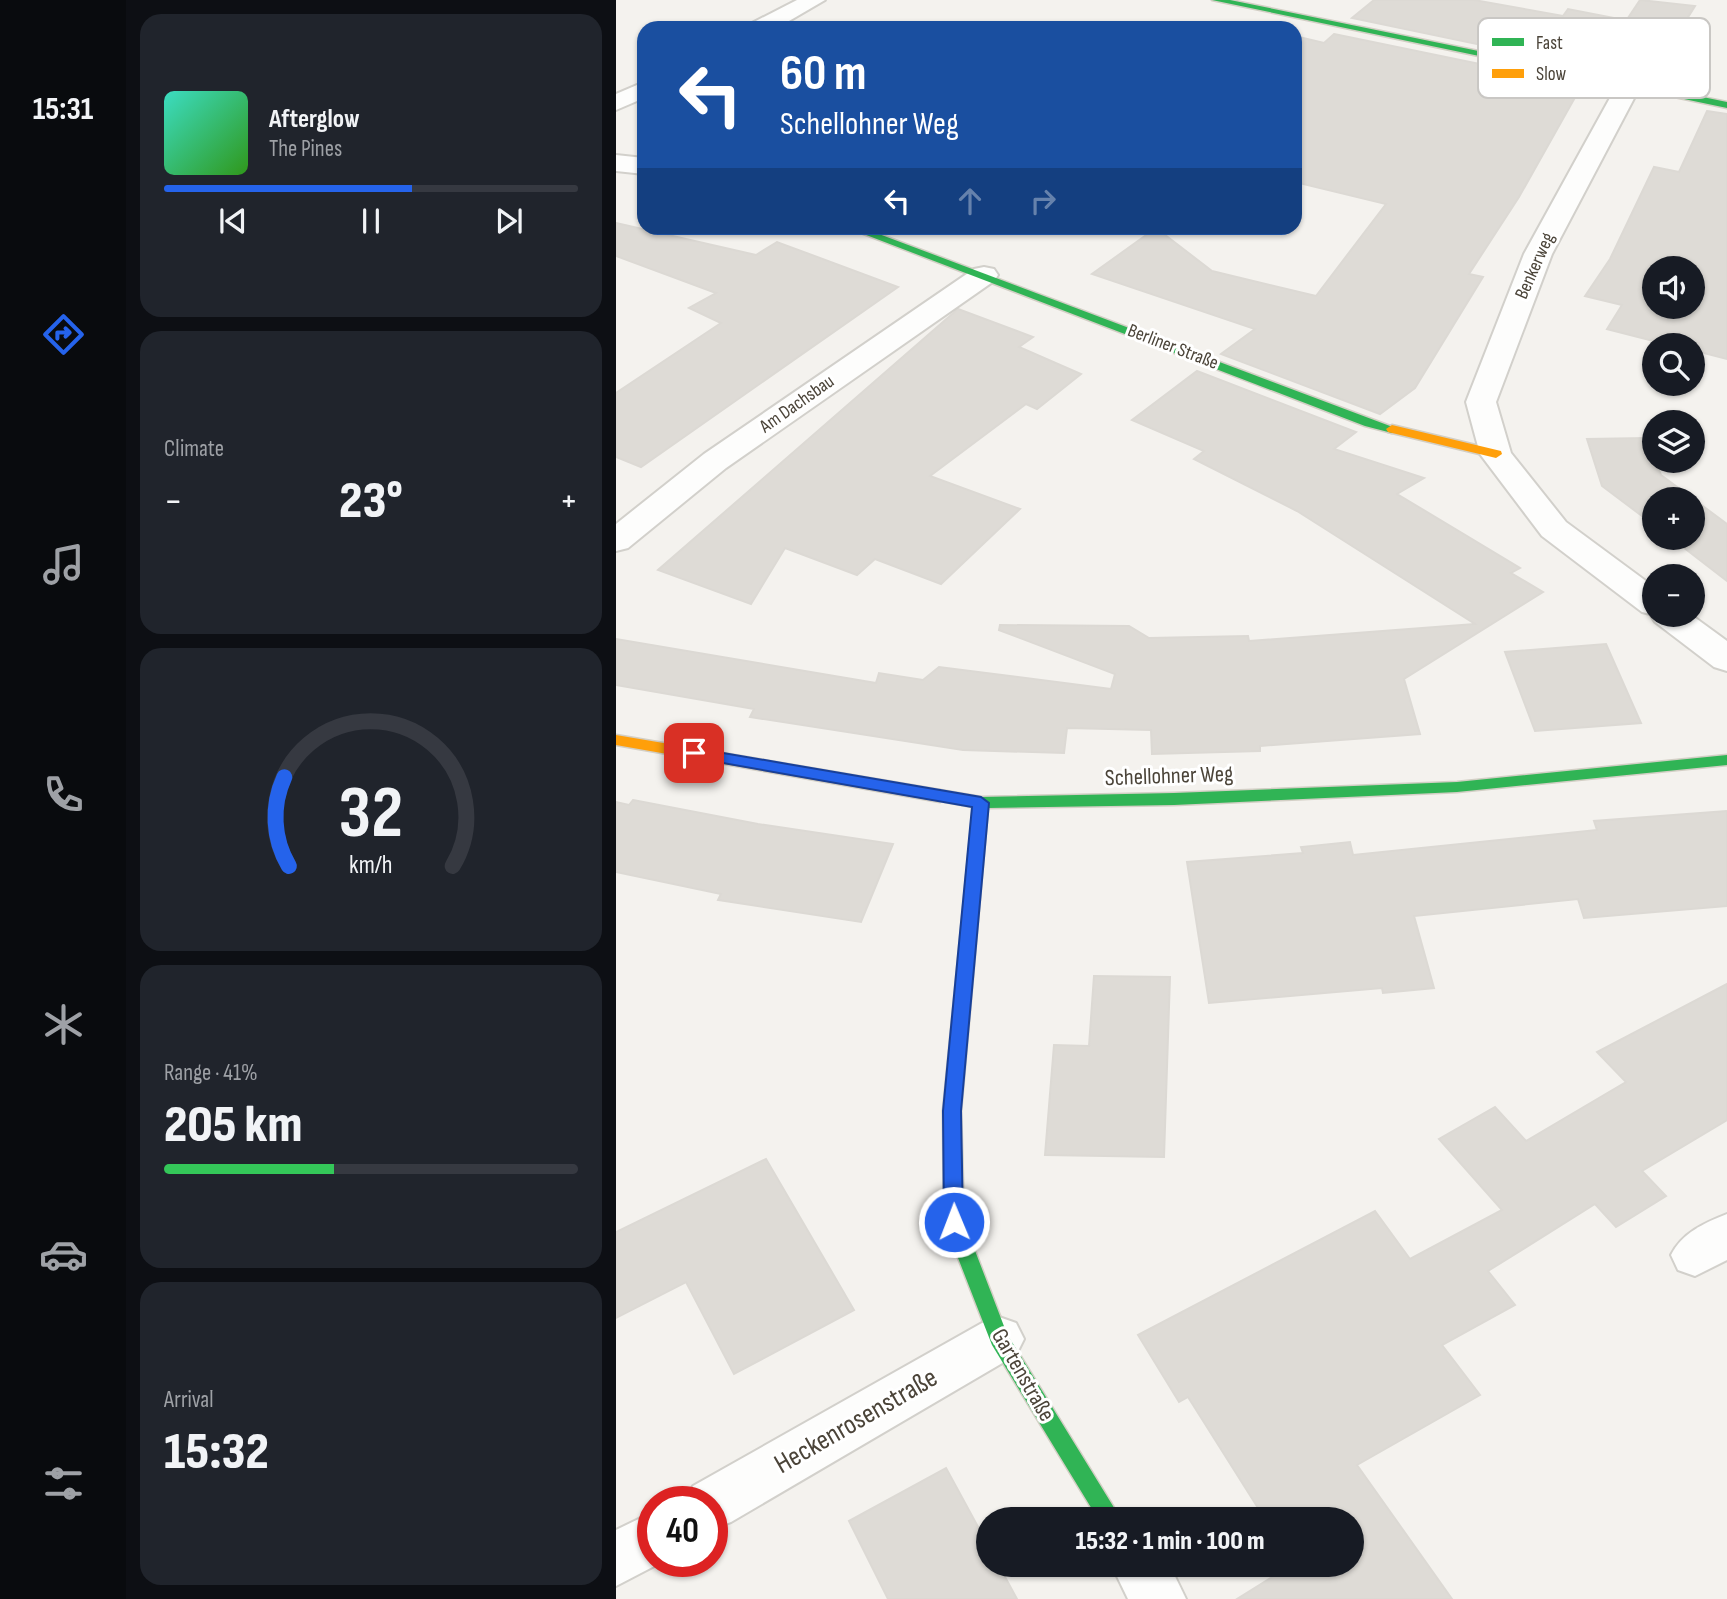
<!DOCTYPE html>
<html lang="en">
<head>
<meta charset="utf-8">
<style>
  :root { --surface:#171b24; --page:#20242c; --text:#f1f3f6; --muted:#9ea1a6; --line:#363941; --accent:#2563eb }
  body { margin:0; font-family:"Sofia Sans Condensed",sans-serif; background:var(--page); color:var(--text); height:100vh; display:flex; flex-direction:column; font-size:26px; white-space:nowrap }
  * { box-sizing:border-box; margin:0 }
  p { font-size:23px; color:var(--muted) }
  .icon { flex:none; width:38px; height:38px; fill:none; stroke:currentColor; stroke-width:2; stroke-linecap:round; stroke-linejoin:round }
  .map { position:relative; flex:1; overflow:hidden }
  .drawer { display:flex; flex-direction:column; gap:14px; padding:14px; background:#0d0f14; width:490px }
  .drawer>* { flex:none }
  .guide { position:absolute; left:21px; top:21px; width:665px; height:214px; border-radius:21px; box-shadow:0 2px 5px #0004; background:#1a4fa0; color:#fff; overflow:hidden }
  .fabs { position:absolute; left:1026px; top:256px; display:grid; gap:14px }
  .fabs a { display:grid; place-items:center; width:63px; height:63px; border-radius:50%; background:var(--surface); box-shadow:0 2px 5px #0004; font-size:35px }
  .speed { position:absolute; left:21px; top:1486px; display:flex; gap:14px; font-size:35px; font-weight:700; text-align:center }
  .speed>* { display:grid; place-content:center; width:91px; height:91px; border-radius:50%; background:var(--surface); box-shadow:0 2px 5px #0004; line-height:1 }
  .speed .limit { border:10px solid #d22; background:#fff; color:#111 }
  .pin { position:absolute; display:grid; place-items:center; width:60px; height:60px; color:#fff; margin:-30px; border-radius:14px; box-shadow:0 4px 10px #0006 }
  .me { position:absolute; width:77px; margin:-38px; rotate:359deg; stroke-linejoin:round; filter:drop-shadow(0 0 5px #0008) }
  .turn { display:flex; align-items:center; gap:24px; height:147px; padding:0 28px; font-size:32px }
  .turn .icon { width:91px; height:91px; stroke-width:2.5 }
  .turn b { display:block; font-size:49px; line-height:60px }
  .lanes { display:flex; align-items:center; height:66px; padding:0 28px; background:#0003; justify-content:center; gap:35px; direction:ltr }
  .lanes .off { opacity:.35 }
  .big { font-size:52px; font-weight:800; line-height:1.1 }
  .drawer .tile { flex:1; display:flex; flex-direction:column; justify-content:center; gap:10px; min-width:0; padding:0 24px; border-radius:21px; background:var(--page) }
  .drawer .dial { align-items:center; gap:0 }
  .dial svg { height:182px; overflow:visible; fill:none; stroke:var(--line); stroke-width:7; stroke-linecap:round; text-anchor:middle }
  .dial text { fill:var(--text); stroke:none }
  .song { display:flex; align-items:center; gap:21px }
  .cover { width:84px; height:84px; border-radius:10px; background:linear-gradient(135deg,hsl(170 70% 55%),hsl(110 70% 35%)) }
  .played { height:7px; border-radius:4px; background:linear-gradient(90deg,var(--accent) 60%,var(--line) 60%) }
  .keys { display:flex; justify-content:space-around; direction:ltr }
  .heat { display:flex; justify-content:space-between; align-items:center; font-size:38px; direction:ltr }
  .charge { height:10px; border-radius:5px; background:linear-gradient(90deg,#34c759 41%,var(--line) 0) }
  .trip { position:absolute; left:360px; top:1507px; width:388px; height:70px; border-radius:35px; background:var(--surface); box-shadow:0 2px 5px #0004; font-weight:800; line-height:70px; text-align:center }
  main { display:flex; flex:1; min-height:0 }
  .tab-bar { display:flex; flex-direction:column; width:126px; justify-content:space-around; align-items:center; background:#090b0e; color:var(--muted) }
  .tab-bar .icon { width:49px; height:49px }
  .tab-bar .selected { color:var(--accent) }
  .tab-bar b { font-size:32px; color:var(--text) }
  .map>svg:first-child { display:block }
  .building { fill:#dedbd6; stroke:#dcd9d4; stroke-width:2; fill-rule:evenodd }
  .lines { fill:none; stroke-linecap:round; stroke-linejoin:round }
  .street-casing { stroke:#d2d0cb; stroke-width:4 }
  .fast-casing { stroke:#d3cfc5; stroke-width:3 }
  .slow-casing { stroke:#d3cfc5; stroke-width:3 }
  .street { fill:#fdfdfc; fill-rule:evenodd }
  .fast { fill:#30b455; fill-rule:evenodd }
  .slow { fill:#ff9f0a; fill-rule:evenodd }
  .route { fill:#2563eb; stroke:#184099; stroke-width:2 }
  .labels { text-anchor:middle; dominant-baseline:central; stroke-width:6; stroke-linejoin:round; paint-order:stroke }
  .far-street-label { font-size:19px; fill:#4b4439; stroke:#fff }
  .street-label { font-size:23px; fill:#4b4439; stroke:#fff }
  .near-street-label { font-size:28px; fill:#4b4439; stroke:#fff }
  .key { fill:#fff; stroke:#c9c7c4; stroke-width:2 }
  .key-label { font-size:19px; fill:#4b4439 }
</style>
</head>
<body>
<main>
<nav class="tab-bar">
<b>15:31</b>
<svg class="icon selected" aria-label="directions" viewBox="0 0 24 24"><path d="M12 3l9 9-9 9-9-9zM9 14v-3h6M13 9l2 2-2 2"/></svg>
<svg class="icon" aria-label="music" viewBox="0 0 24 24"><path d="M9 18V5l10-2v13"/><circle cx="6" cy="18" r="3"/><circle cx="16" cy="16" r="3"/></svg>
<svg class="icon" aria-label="phone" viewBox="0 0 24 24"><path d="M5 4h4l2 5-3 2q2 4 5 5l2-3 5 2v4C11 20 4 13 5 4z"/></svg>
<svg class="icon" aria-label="climate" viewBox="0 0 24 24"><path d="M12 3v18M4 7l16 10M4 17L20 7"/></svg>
<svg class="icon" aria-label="car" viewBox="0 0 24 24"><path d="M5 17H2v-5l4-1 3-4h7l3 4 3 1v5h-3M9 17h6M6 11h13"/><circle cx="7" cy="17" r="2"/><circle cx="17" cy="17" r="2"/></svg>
<svg class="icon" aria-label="filters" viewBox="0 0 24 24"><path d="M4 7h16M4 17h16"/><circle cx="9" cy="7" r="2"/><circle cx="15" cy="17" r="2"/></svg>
</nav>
<section class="drawer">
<div class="tile">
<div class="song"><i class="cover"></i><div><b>Afterglow</b><p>The Pines</p></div></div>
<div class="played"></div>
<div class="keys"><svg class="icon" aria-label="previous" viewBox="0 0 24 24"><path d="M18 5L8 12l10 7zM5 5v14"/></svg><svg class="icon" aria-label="pause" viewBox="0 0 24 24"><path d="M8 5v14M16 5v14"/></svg><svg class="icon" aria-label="next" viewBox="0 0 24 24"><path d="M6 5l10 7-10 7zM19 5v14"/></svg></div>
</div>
<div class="tile"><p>Climate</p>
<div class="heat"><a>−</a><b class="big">23°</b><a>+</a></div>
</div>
<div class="tile dial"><svg viewBox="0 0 100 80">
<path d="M14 69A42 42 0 1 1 86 69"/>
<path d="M14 69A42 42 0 0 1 12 30" stroke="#2563eb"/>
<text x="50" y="56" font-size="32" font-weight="700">32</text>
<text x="50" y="72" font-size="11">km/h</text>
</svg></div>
<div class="tile"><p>Range · 41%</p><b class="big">205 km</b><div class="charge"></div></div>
<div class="tile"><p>Arrival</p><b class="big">15:32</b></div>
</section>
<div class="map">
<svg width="1111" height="1599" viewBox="0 0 1111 1599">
  <rect width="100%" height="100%" fill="#f4f2ee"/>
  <!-- building -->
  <g class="building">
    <path d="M 758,0 L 858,0 L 947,16 L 952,9 L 1003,19 L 976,68 L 736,18 Z"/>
    <path d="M 1024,0 L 1079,6 L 1041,67 L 986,57 Z"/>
    <path d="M 718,34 L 966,85 L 903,197 L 853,274 L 867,277 L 799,388 L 764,414 L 605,354 L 639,329 L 476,274 L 540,228 L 596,271 L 700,296 L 770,204 L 679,182 L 679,36 L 708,43 Z"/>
    <path d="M 1091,111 L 1111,114 L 1111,359 L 1076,350 L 1076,345 L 1053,345 L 991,329 L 1006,305 L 969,296 L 994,259 L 1038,167 L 1063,172 ZM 1038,268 L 1076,268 L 1076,306 L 1038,306 Z"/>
    <path d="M 0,223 L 140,255 L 161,242 L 282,287 L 25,467 L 0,457 L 0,393 L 105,323 L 73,308 L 100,293 L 0,256 Z"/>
    <path d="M 342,309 L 417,337 L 403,347 L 465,374 L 421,409 L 410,404 L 314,476 L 404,509 L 325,584 L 259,559 L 241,575 L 169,548 L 135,604 L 42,570 Z"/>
    <path d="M 581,371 L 740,432 L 718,449 L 808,478 L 781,494 L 904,568 L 895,573 L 927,592 L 788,679 L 804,734 L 644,746 L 644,751 L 536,754 L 535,730 L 451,728 L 448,753 L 347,750 L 134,717 L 138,709 L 0,685 L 0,639 L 260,683 L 263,673 L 307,680 L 323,667 L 495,689 L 499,674 L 383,630 L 384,625 L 513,626 L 533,638 L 632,636 L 633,641 L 859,624 L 681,511 L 578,459 L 588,451 L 516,420 Z"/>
    <path d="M 1031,438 L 1045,475 L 1111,524 L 1111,581 L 1054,537 L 1076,537 L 1076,499 L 1038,499 L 1038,525 L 986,486 L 971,439 Z"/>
    <path d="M 990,644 L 1025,723 L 919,731 L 889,652 Z"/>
    <path d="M 17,800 L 142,824 L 277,844 L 245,922 L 102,900 L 105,894 L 0,872 L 0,802 L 13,805 Z"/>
    <path d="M 1111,811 L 1111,906 L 968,918 L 962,899 L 798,916 L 818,988 L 767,993 L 766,988 L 593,1003 L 571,862 L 687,853 L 685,847 L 734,842 L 737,855 L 981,830 L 978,821 Z"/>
    <path d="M 478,976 L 554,977 L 548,1157 L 429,1155 L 438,1045 L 473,1046 Z"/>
    <path d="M 1111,984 L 1111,1120 L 1026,1171 L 1050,1196 L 1000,1227 L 979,1204 L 872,1271 L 899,1305 L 826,1345 L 864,1395 L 741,1465 L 836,1599 L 621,1599 L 677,1564 L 737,1564 L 737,1519 L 649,1519 L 572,1397 L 563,1402 L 522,1335 L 759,1211 L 794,1259 L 886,1210 L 823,1139 L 879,1107 L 910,1141 L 1010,1082 L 981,1052 Z"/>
    <path d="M 150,1159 L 238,1310 L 118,1374 L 70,1282 L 0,1318 L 0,1232 Z"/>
    <path d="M 330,1468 L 373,1547 L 373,1564 L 382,1564 L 401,1599 L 272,1599 L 233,1521 Z"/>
  </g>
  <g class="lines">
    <!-- street casing -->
    <g class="street-casing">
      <g id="street">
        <path d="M 181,0 L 209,0 L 161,28 L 133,28 L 136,23 Z"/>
        <path d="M 1012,80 L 1021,82 L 1024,87 L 936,254 L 880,402 L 895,453 L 950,522 L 1038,587 L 1038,614 L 1074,614 L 1111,641 L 1111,671 L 1098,667 L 1039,622 L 1034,614 L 1026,612 L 926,536 L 864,454 L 850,402 L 908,254 L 1000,87 L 1003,82 Z"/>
        <path d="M 28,82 L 28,98 L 0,110 L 0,94 Z"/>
        <path d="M 0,155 L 28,158 L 28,174 L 0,171 Z"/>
        <path d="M 368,267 L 378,269 L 382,275 L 378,281 L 110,468 L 12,548 L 0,551 L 0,524 L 88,454 L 358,269 Z"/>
        <path d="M 1111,1214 L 1111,1260 L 1079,1276 L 1062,1270 L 1055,1255 C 1066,1233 1088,1223 1111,1214 Z"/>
        <path d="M 383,1317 L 400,1323 L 408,1339 L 400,1355 L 115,1522 L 96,1529 L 96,1502 L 71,1502 L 77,1486 L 366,1323 Z"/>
        <path d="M 37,1512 L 37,1561 L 48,1561 L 0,1586 L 0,1530 Z"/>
        <path d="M 495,1564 L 553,1564 L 570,1599 L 512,1599 Z"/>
      </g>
    </g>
    <!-- fast casing -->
    <g class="fast-casing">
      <g id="fast">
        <path d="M 596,0 L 614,0 L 1111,102 L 1111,108 Z"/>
        <path d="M 232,228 L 247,228 L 782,429 L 776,433 L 749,426 Z"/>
        <path d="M 1111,755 L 1111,765 L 841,792 L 558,805 L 372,808 L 345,1111 L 348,1222 L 391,1334 L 505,1519 L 482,1519 L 376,1345 L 328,1222 L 327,1111 L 357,807 L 318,800 L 316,796 L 318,792 L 324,790 L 365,797 L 558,793 L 841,782 Z"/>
      </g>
    </g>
    <!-- slow casing -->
    <g class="slow-casing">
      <g id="slow">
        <path d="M 776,425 L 885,451 L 886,454 L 880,458 L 772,432 L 770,429 Z"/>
        <path d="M 0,735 L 324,790 L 332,796 L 324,802 L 0,745 Z"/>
      </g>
    </g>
    <!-- street -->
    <use href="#street" class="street"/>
    <!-- fast -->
    <use href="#fast" class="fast"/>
    <!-- slow -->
    <use href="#slow" class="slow"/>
  </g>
  <!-- route -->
  <path class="route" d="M 78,748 L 365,797 L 373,803 L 345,1111 L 347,1222 L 344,1228 L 338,1230 L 331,1228 L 328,1222 L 327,1111 L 356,807 L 73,757 L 70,753 Z"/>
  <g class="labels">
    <!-- far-street labels -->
    <g class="far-street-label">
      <text transform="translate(919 266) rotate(-66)">Benkerweg</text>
      <text transform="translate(557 347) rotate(21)">Berliner Straße</text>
      <text transform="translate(181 404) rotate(-35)">Am Dachsbau</text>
    </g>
    <!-- street labels -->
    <g class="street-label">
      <text transform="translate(553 776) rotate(-2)">Schellohner Weg</text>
      <text transform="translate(407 1375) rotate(60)">Gartenstraße</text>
    </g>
    <!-- near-street labels -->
    <g class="near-street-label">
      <text transform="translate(240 1421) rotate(-30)">Heckenrosenstraße</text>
    </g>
  </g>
  <!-- legend -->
  <rect x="862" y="18" width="232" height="80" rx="10" class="key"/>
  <rect x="876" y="38" width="32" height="8" fill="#30b455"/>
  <rect x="876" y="69" width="32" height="9" fill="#ff9f0a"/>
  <g class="key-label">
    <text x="920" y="49">Fast</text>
    <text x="920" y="80">Slow</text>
  </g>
</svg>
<div class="fabs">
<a><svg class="icon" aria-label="sound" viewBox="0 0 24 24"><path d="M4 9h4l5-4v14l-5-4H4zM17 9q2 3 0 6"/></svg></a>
<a><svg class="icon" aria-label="search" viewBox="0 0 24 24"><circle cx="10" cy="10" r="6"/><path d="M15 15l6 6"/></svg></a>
<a><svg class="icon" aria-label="layers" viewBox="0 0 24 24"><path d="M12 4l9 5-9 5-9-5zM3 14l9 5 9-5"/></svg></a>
<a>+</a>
<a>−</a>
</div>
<div class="speed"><div class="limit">40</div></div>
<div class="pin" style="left:78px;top:753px;background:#d93025"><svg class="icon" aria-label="arrive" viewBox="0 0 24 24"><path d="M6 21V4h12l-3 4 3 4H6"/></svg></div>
<svg class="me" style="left:338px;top:1222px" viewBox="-20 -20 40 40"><circle r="17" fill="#2563eb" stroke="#fff" stroke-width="3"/><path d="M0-11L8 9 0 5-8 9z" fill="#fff"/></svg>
<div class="trip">15:32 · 1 min · 100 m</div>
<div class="guide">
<div class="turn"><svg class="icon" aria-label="left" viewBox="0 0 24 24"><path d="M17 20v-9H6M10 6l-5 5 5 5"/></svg><div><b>60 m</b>Schellohner Weg</div></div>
<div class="lanes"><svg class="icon" aria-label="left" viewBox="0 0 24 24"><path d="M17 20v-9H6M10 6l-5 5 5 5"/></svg><svg class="icon off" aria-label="ahead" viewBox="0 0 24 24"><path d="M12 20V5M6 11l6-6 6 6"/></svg><svg class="icon off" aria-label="right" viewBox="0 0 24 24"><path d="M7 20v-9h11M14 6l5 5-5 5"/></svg></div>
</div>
</div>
</main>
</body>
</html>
